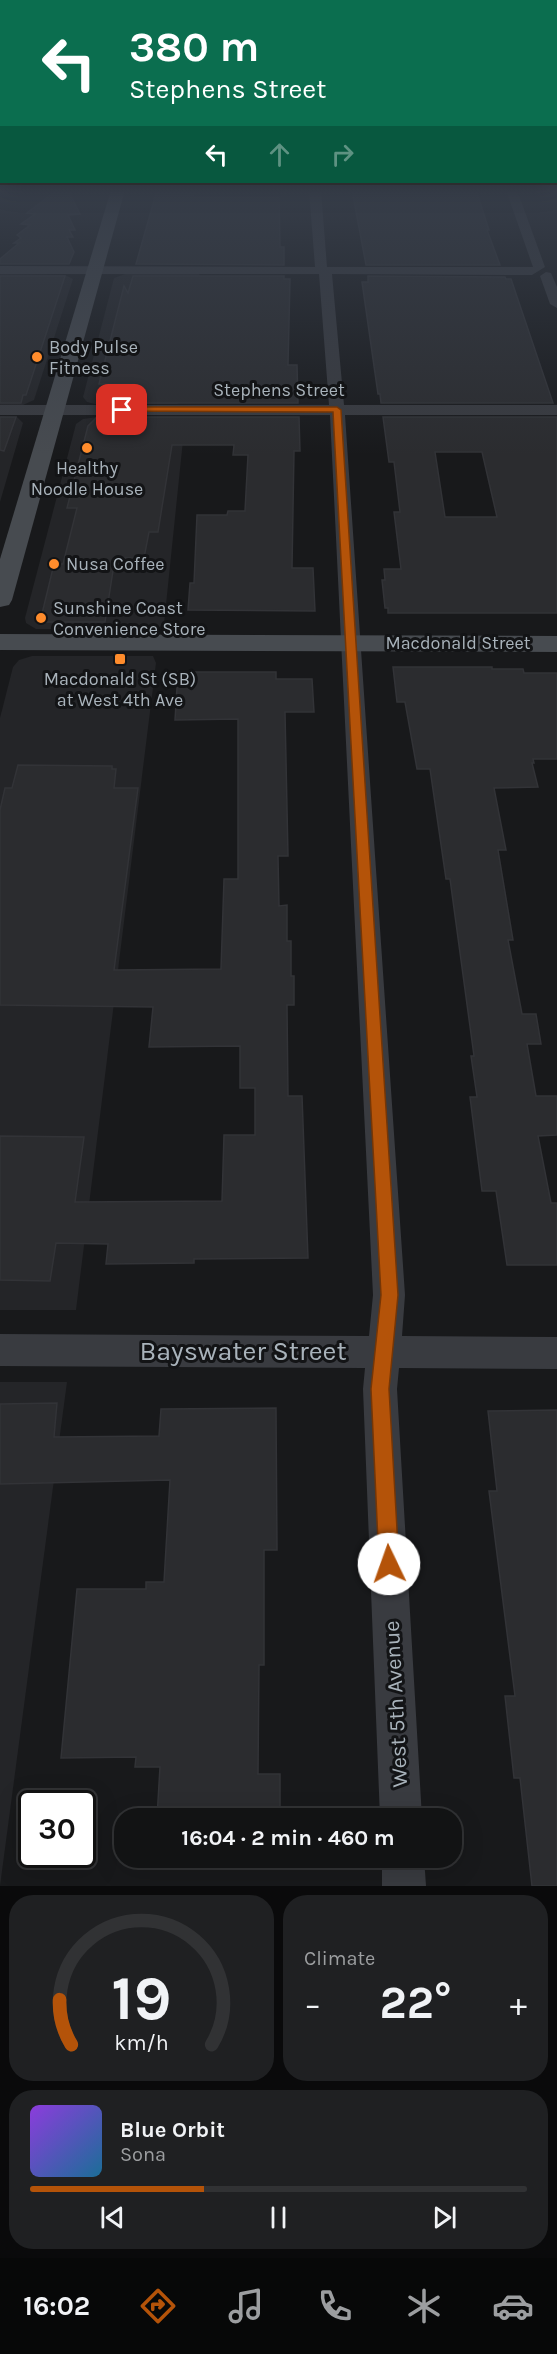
<!DOCTYPE html>
<html lang="en">
<head>
<meta charset="utf-8">
<style>
  :root { --surface:#121314; --page:#1f2022; --text:#f1f3f6; --muted:#9c9ea0; --line:#313234; --accent:#b45309 }
  body { margin:0; font-family:Karla,sans-serif; background:var(--page); color:var(--text); height:100vh; display:flex; flex-direction:column; font-size:22px; white-space:nowrap }
  * { box-sizing:border-box; margin:0 }
  p { font-size:20px; color:var(--muted) }
  .icon { flex:none; width:33px; height:33px; fill:none; stroke:currentColor; stroke-width:2; stroke-linecap:round; stroke-linejoin:round }
  .map { position:relative; height:1886px; overflow:hidden }
  .sheet { display:flex; flex-direction:column; gap:9px; padding:9px; background:#0a0a0b; flex:1 }
  .sheet>* { flex:none }
  .hud { position:absolute; left:0px; top:0px; width:558px; height:183px; box-shadow:0 6px 24px #0002,0 0 0 2px var(--line); background:#0b6e4f; color:#fff; overflow:hidden }
  .speed { position:absolute; left:18px; top:1790px; display:flex; gap:12px; font-size:30px; font-weight:700; text-align:center }
  .speed>* { display:grid; place-content:center; width:78px; height:78px; border-radius:50%; background:var(--surface); box-shadow:0 6px 24px #0002,0 0 0 2px var(--line); line-height:1 }
  .speed .limit { border:3px solid #111; border-radius:9px; background:#fff; color:#111 }
  .pin { position:absolute; display:grid; place-items:center; width:51px; height:51px; color:#fff; margin:-26px; border-radius:12px; box-shadow:0 3px 9px #0006 }
  .me { position:absolute; width:66px; margin:-33px; rotate:357deg; stroke-linejoin:round; filter:drop-shadow(0 0 4px #0008) }
  .turn { display:flex; align-items:center; gap:21px; height:126px; padding:0 30px; font-size:27px }
  .turn .icon { width:78px; height:78px; stroke-width:2.5 }
  .turn b { display:block; font-size:42px; line-height:51px }
  .lanes { display:flex; align-items:center; height:57px; padding:0 30px; background:#0003; justify-content:center; gap:30px; direction:ltr }
  .lanes .off { opacity:.35 }
  .big { font-size:45px; font-weight:700; line-height:1.1 }
  .sheet .widget { flex:1; display:flex; flex-direction:column; justify-content:center; gap:9px; min-width:0; padding:0 21px; border-radius:24px; background:var(--page) }
  .sheet .dial { align-items:center; gap:0 }
  .dial svg { height:156px; overflow:visible; fill:none; stroke:var(--line); stroke-width:7; stroke-linecap:round; text-anchor:middle }
  .dial text { fill:var(--text); stroke:none }
  .song { display:flex; align-items:center; gap:18px }
  .cover { width:72px; height:72px; border-radius:9px; background:linear-gradient(135deg,hsl(270 70% 55%),hsl(200 70% 35%)) }
  .played { height:6px; border-radius:3px; background:linear-gradient(90deg,var(--accent) 35%,var(--line) 35%) }
  .keys { display:flex; justify-content:space-around; direction:ltr }
  .heat { display:flex; justify-content:space-between; align-items:center; font-size:33px; direction:ltr }
  .sheet .tiles { flex:1; display:grid; gap:9px; grid-template-columns:1fr 1fr }
  .widget:last-child { grid-column:span 2 }
  .trip { position:absolute; left:114px; top:1808px; width:348px; height:60px; border-radius:24px; background:var(--surface); box-shadow:0 6px 24px #0002,0 0 0 2px var(--line); font-weight:700; line-height:60px; text-align:center }
  .menu { display:flex; height:96px; justify-content:space-around; align-items:center; background:#070808; color:var(--muted) }
  .menu .icon { width:42px; height:42px }
  .menu .on { color:var(--accent) }
  .menu b { font-size:27px; color:var(--text) }
  .map>svg:first-child { display:block }
  .built { fill:#242528 }
  .building { fill:#2b2c2f; stroke:#323337; stroke-width:1.5; fill-rule:evenodd }
  .lines { fill:none; stroke-linecap:round; stroke-linejoin:round }
  .street { fill:#393b40; fill-rule:evenodd }
  .secondary { fill:#474b50; fill-rule:evenodd }
  .route { fill:#b45309; stroke:#753606; stroke-width:1.5 }
  .poi-dot { fill:#ff8c2c; stroke:#131416; stroke-width:2 }
  .labels { text-anchor:middle; dominant-baseline:central; stroke-width:6; stroke-linejoin:round; paint-order:stroke }
  .far-poi-label { font-size:18px; fill:#a9b3bb; stroke:#131416; text-anchor:start }
  .far-street-label { font-size:18px; fill:#a9b3bb; stroke:#131416 }
  .street-label { font-size:22px; fill:#a9b3bb; stroke:#131416 }
  .near-street-label { font-size:27px; fill:#a9b3bb; stroke:#131416 }
</style>
</head>
<body>
<div class="map">
<svg width="557" height="1886" viewBox="0 0 557 1886">
  <rect width="100%" height="100%" fill="#18191b"/>
  <!-- built -->
  <g class="built">
    <path d="M 128,273 L 199,274 L 203,279 L 181,401 L 177,404 L 95,404 L 87,402 L 83,397 L 114,278 Z"/>
    <path d="M 0,274 L 65,275 L 73,279 L 34,400 L 23,405 L 0,406 Z"/>
    <path d="M 0,416 L 17,417 L 23,423 L 0,502 Z"/>
    <path d="M 97,417 L 185,421 L 164,624 L 156,629 L 36,629 L 26,623 L 25,618 L 76,424 L 83,419 Z"/>
    <path d="M 32,656 L 153,656 L 156,663 L 76,1310 L 0,1310 L 0,718 L 13,667 L 19,660 Z"/>
    <path d="M 0,1382 L 67,1382 L 0,1886 Z"/>
  </g>
  <!-- building -->
  <g class="building">
    <path d="M 57,190 L 68,190 L 80,214 L 68,215 L 75,230 L 69,230 L 73,237 L 67,237 L 74,252 L 69,264 L 0,264 L 0,259 L 19,243 L 14,243 L 21,238 L 17,235 L 30,225 L 21,224 L 35,214 L 27,213 Z"/>
    <path d="M 157,190 L 194,190 L 193,197 L 279,197 L 280,247 L 284,247 L 284,265 L 136,264 Z"/>
    <path d="M 352,190 L 476,190 L 489,230 L 487,230 L 500,265 L 366,265 Z"/>
    <path d="M 0,276 L 65,276 L 26,395 L 23,395 L 21,403 L 0,403 Z"/>
    <path d="M 133,276 L 284,276 L 284,279 L 290,279 L 288,365 L 297,365 L 298,403 L 113,403 L 133,384 L 99,384 L 124,286 L 128,293 Z"/>
    <path d="M 368,276 L 505,277 L 506,279 L 511,279 L 553,403 L 381,403 L 380,394 L 378,394 L 362,282 L 368,282 Z"/>
    <path d="M 0,417 L 16,417 L 4,451 L 0,450 Z"/>
    <path d="M 97,417 L 299,417 L 300,451 L 294,451 L 292,568 L 313,568 L 315,611 L 188,610 L 190,583 L 194,583 L 197,515 L 227,515 L 228,511 L 245,511 L 248,455 L 233,455 L 234,445 L 172,445 L 158,532 L 149,532 L 144,558 L 115,558 L 105,622 L 40,622 L 54,564 L 63,564 L 77,508 L 67,508 L 88,426 Z"/>
    <path d="M 383,417 L 557,417 L 557,613 L 388,613 L 388,608 L 385,608 L 382,580 L 385,580 L 384,569 L 401,569 L 394,512 L 400,512 L 394,462 L 389,462 ZM 435,452 L 482,452 L 497,517 L 445,517 Z"/>
    <path d="M 393,667 L 492,667 L 492,669 L 523,669 L 524,673 L 557,673 L 557,759 L 533,759 L 534,763 L 532,763 L 538,787 L 494,788 L 506,850 L 498,850 L 513,940 L 508,940 L 522,1014 L 536,1014 L 541,1044 L 527,1044 L 536,1096 L 557,1096 L 557,1135 L 538,1136 L 551,1203 L 557,1203 L 557,1265 L 507,1265 L 496,1191 L 482,1191 L 470,1097 L 477,1097 L 471,1056 L 474,1056 L 450,879 L 446,879 L 430,769 L 417,769 L 405,702 L 397,702 Z"/>
    <path d="M 178,672 L 276,672 L 276,679 L 312,679 L 314,712 L 285,712 L 288,856 L 278,856 L 279,906 L 287,905 L 287,941 L 291,941 L 291,976 L 294,976 L 294,1005 L 287,1005 L 288,1096 L 302,1096 L 308,1258 L 194,1259 L 194,1263 L 106,1264 L 108,1244 L 56,1243 L 50,1281 L 0,1280 L 0,1136 L 84,1137 L 75,1202 L 222,1201 L 224,1135 L 255,1135 L 255,1088 L 240,1088 L 240,1046 L 149,1047 L 153,1007 L 0,1005 L 0,810 L 5,788 L 12,788 L 18,765 L 112,766 L 112,769 L 116,769 L 114,788 L 138,788 L 114,970 L 221,969 L 224,879 L 238,879 L 238,719 L 175,720 Z"/>
    <path d="M 57,1403 L 54,1437 L 159,1436 L 161,1409 L 276,1408 L 277,1550 L 264,1550 L 264,1665 L 259,1665 L 258,1774 L 280,1774 L 280,1818 L 157,1818 L 160,1767 L 135,1767 L 136,1757 L 61,1758 L 77,1589 L 146,1589 L 146,1582 L 164,1582 L 170,1480 L 0,1484 L 0,1404 Z"/>
    <path d="M 557,1410 L 557,1886 L 532,1886 L 520,1778 L 514,1778 L 505,1696 L 515,1696 L 489,1491 L 497,1491 L 488,1411 Z"/>
    <path d="M 155,1857 L 281,1857 L 281,1866 L 155,1868 Z"/>
  </g>
  <g class="lines">
    <!-- street -->
    <g class="street">
      <path d="M 309,190 L 321,190 L 327,267 L 533,267 L 506,190 L 517,190 L 545,267 L 532,275 L 332,274 L 344,405 L 557,405 L 557,415 L 345,415 L 405,1295 L 402,1336 L 557,1337 L 557,1369 L 399,1368 L 397,1389 L 422,1818 L 380,1818 L 363,1389 L 365,1368 L 0,1366 L 0,1334 L 369,1336 L 373,1295 L 330,415 L 0,415 L 0,405 L 329,405 L 319,274 L 0,274 L 0,266 L 315,267 Z"/>
      <path d="M 546,272 L 551,273 L 557,287 L 557,308 L 550,304 L 540,276 Z"/>
      <path d="M 382,1857 L 424,1857 L 426,1886 L 382,1886 Z"/>
    </g>
    <!-- secondary -->
    <g class="secondary">
      <path d="M 111,190 L 125,190 L 12,600 L 9,605 L 0,607 L 0,559 Z"/>
      <path d="M 0,634 L 557,636 L 557,652 L 0,650 Z"/>
    </g>
  </g>
  <!-- sky -->
  <linearGradient id="sky" x2="0" y2="1"><stop stop-color="#0d0e0f"/><stop offset="0.42" stop-color="#373e4a"/><stop offset="1" stop-color="#373e4a" stop-opacity="0"/></linearGradient>
  <rect width="557" height="455" fill="url(#sky)"/>
  <!-- route -->
  <path class="route" d="M 122,407 L 337,407 L 341,410 L 398,1295 L 389,1389 L 399,1564 L 396,1571 L 389,1574 L 382,1571 L 379,1564 L 371,1389 L 381,1295 L 333,412 L 119,411 L 118,410 Z"/>
  <!-- markers -->
  <g class="poi-dot">
    <circle cx="37" cy="357" r="6"/>
    <circle cx="87" cy="448" r="6"/>
    <circle cx="54" cy="564" r="6"/>
    <circle cx="41" cy="618" r="6"/>
    <rect x="114" y="653" width="12" height="12" rx="3"/>
  </g>
  <g class="labels">
    <!-- far-poi labels -->
    <g class="far-poi-label">
      <text x="49" y="347">Body Pulse<tspan x="49" dy="21">Fitness</tspan></text>
      <text x="87" y="468" text-anchor="middle">Healthy<tspan x="87" dy="21">Noodle House</tspan></text>
      <text x="66" y="564">Nusa Coffee</text>
      <text x="53" y="608">Sunshine Coast<tspan x="53" dy="21">Convenience Store</tspan></text>
      <text x="120" y="679" text-anchor="middle">Macdonald St (SB)<tspan x="120" dy="21">at West 4th Ave</tspan></text>
    </g>
    <!-- far-street labels -->
    <g class="far-street-label">
      <text x="279" y="390">Stephens Street</text>
      <text x="458" y="643">Macdonald Street</text>
    </g>
    <!-- street labels -->
    <g class="street-label">
      <text transform="translate(396 1704) rotate(-93)">West 5th Avenue</text>
    </g>
    <!-- near-street labels -->
    <g class="near-street-label">
      <text x="243" y="1351">Bayswater Street</text>
    </g>
  </g>
</svg>
<div class="speed"><div class="limit">30</div></div>
<div class="pin" style="left:122px;top:410px;background:#d93025"><svg class="icon" aria-label="arrive" viewBox="0 0 24 24"><path d="M6 21V4h12l-3 4 3 4H6"/></svg></div>
<svg class="me" style="left:389px;top:1564px" viewBox="-20 -20 40 40"><circle r="19" fill="#fff"/><path d="M0-13L10 11 0 6-10 11z" fill="#b45309"/></svg>
<div class="trip">16:04 · 2 min · 460 m</div>
<div class="hud">
<div class="turn"><svg class="icon" aria-label="left" viewBox="0 0 24 24"><path d="M17 20v-9H6M10 6l-5 5 5 5"/></svg><div><b>380 m</b>Stephens Street</div></div>
<div class="lanes"><svg class="icon" aria-label="left" viewBox="0 0 24 24"><path d="M17 20v-9H6M10 6l-5 5 5 5"/></svg><svg class="icon off" aria-label="ahead" viewBox="0 0 24 24"><path d="M12 20V5M6 11l6-6 6 6"/></svg><svg class="icon off" aria-label="right" viewBox="0 0 24 24"><path d="M7 20v-9h11M14 6l5 5-5 5"/></svg></div>
</div>
</div>
<section class="sheet">
<div class="tiles">
<div class="widget dial"><svg viewBox="0 0 100 80">
<path d="M14 69A42 42 0 1 1 86 69"/>
<path d="M14 69A42 42 0 0 1 8 46" stroke="#b45309"/>
<text x="50" y="56" font-size="32" font-weight="700">19</text>
<text x="50" y="72" font-size="11">km/h</text>
</svg></div>
<div class="widget"><p>Climate</p>
<div class="heat"><a>−</a><b class="big">22°</b><a>+</a></div>
</div>
<div class="widget">
<div class="song"><i class="cover"></i><div><b>Blue Orbit</b><p>Sona</p></div></div>
<div class="played"></div>
<div class="keys"><svg class="icon" aria-label="previous" viewBox="0 0 24 24"><path d="M18 5L8 12l10 7zM5 5v14"/></svg><svg class="icon" aria-label="pause" viewBox="0 0 24 24"><path d="M8 5v14M16 5v14"/></svg><svg class="icon" aria-label="next" viewBox="0 0 24 24"><path d="M6 5l10 7-10 7zM19 5v14"/></svg></div>
</div>
</div>
</section>
<nav class="menu">
<b>16:02</b>
<svg class="icon on" aria-label="directions" viewBox="0 0 24 24"><path d="M12 3l9 9-9 9-9-9zM9 14v-3h6M13 9l2 2-2 2"/></svg>
<svg class="icon" aria-label="music" viewBox="0 0 24 24"><path d="M9 18V5l10-2v13"/><circle cx="6" cy="18" r="3"/><circle cx="16" cy="16" r="3"/></svg>
<svg class="icon" aria-label="phone" viewBox="0 0 24 24"><path d="M5 4h4l2 5-3 2q2 4 5 5l2-3 5 2v4C11 20 4 13 5 4z"/></svg>
<svg class="icon" aria-label="climate" viewBox="0 0 24 24"><path d="M12 3v18M4 7l16 10M4 17L20 7"/></svg>
<svg class="icon" aria-label="car" viewBox="0 0 24 24"><path d="M5 17H2v-5l4-1 3-4h7l3 4 3 1v5h-3M9 17h6M6 11h13"/><circle cx="7" cy="17" r="2"/><circle cx="17" cy="17" r="2"/></svg>
</nav>
</body>
</html>
